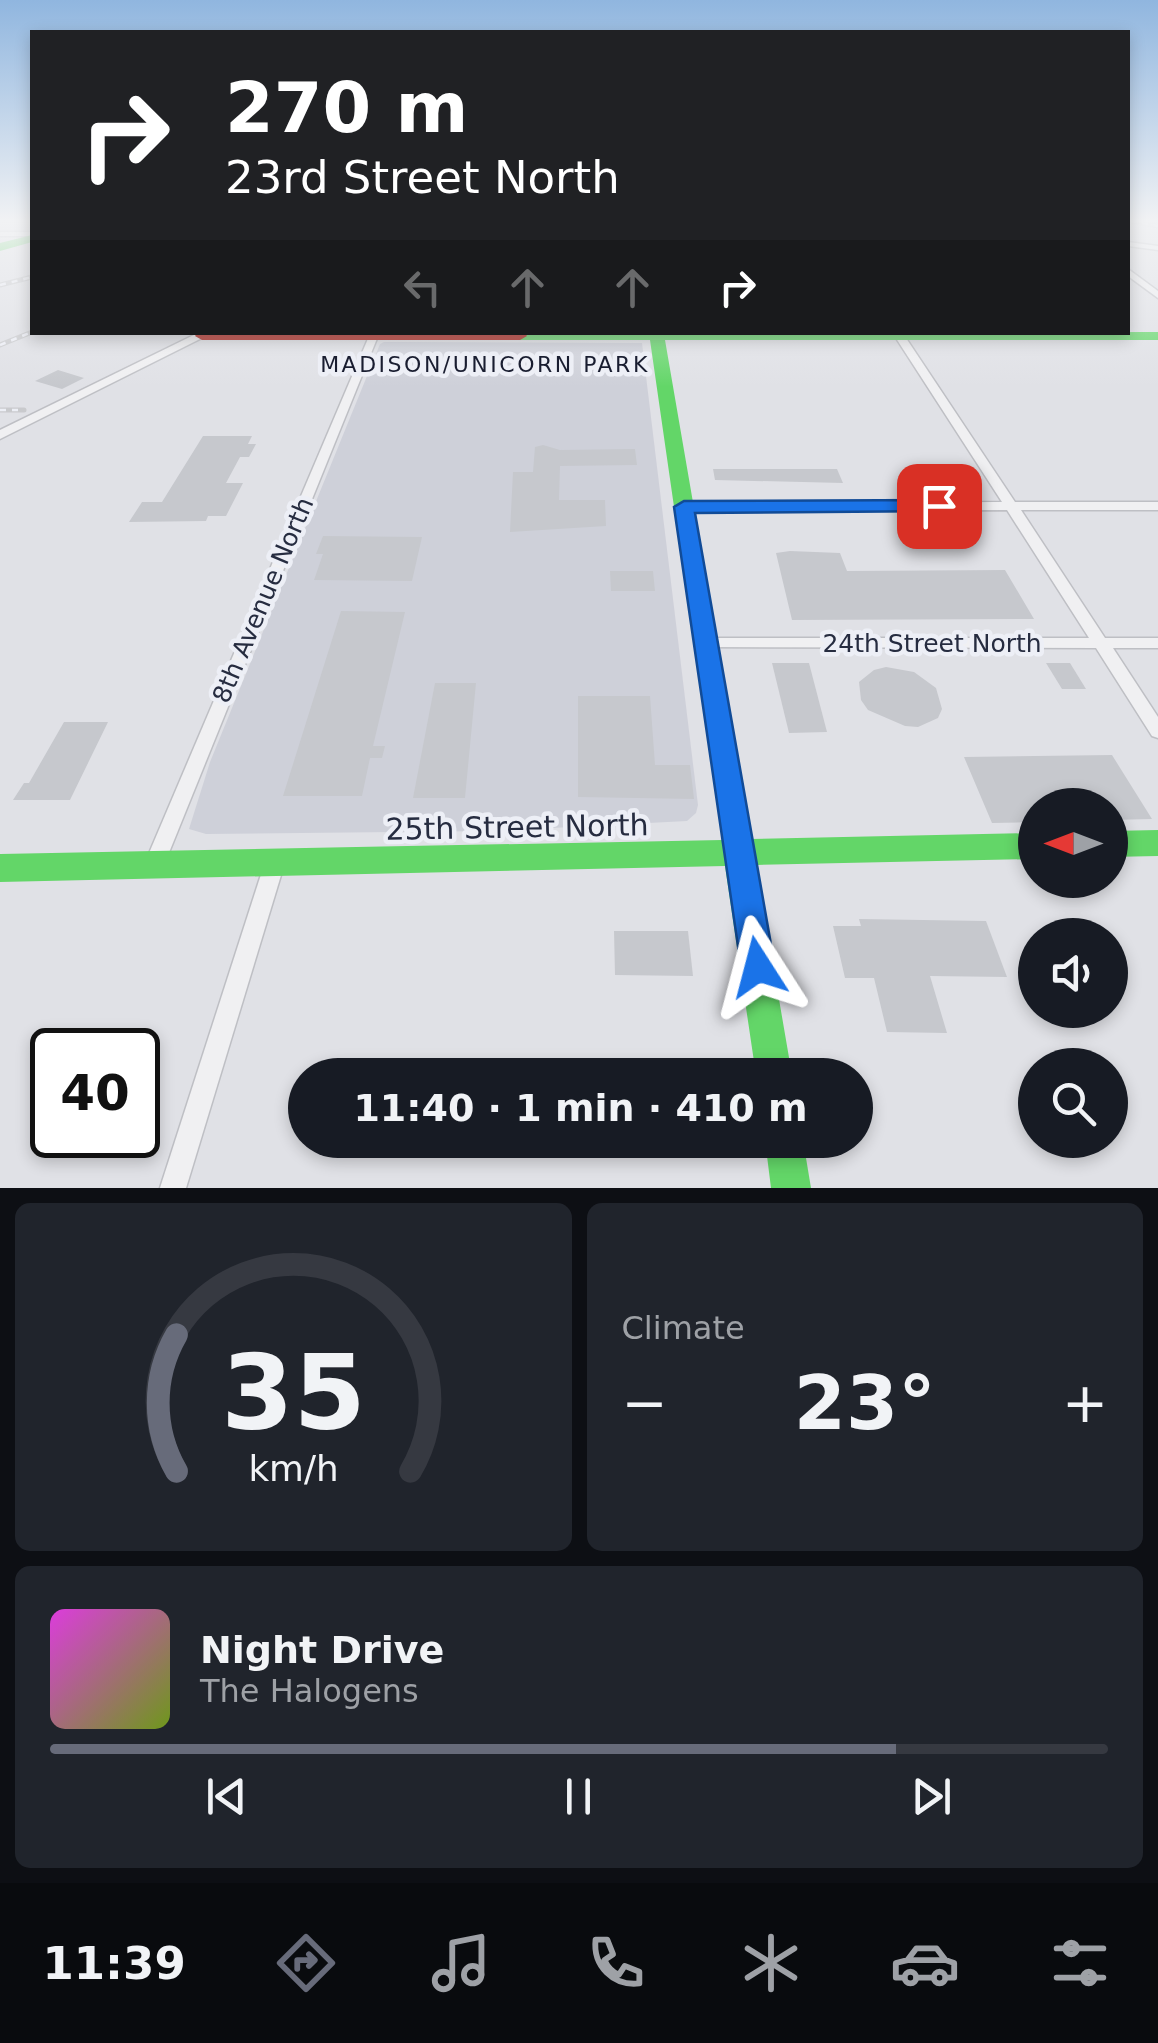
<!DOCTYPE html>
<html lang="en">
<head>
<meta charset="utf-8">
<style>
  :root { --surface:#171b24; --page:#20242c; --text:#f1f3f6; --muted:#9ea1a6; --line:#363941; --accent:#676b7a }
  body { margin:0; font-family:"DejaVu Sans",sans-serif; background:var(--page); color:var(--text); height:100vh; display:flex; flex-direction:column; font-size:38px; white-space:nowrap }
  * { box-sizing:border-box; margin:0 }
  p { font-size:32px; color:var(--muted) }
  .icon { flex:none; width:55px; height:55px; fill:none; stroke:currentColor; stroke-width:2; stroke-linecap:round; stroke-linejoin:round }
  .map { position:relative; height:1188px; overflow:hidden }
  .side { display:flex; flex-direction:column; gap:15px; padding:15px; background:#0d0f14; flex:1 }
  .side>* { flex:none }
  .hud { position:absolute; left:30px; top:30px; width:1100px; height:305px; border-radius:0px; box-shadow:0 5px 15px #0003; background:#202124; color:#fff; overflow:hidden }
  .needle { width:65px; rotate:270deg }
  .fabs { position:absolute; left:1018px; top:788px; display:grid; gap:20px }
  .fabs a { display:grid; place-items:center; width:110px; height:110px; border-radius:50%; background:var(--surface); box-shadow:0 5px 15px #0003; font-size:50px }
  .speed { position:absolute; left:30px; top:1028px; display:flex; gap:20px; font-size:50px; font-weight:700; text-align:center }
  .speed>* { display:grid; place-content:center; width:130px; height:130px; border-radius:50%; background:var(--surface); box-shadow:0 5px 15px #0003; line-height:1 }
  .speed .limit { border:5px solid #111; border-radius:15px; background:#fff; color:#111 }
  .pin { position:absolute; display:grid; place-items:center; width:85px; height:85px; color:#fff; margin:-42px; border-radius:20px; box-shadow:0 5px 15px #0006 }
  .me { position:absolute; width:110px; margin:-55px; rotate:351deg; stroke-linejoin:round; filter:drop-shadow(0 0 8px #0008) }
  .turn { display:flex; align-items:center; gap:35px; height:210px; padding:0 30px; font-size:45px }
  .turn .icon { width:130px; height:130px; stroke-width:2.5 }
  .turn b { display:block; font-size:70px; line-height:85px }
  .lanes { display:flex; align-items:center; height:95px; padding:0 30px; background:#0003; justify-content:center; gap:50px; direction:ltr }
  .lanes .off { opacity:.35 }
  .big { font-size:75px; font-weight:700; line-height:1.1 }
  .side .tile { flex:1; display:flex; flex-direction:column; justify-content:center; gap:15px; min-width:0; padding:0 35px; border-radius:15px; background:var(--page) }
  .side .dial { align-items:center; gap:0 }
  .dial svg { height:260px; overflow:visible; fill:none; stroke:var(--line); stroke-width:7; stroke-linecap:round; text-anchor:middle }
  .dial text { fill:var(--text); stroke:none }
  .song { display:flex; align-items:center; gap:30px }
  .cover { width:120px; height:120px; border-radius:15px; background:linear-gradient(135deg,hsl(300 70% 55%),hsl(80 70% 35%)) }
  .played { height:10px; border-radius:5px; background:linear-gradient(90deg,var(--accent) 80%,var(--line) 80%) }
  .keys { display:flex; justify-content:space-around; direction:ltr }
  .heat { display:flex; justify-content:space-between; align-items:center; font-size:55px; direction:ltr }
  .side .tiles { flex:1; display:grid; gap:15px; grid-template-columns:1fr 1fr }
  .tile:last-child { grid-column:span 2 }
  .trip { position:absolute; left:288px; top:1058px; width:585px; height:100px; border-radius:50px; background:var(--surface); box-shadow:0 5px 15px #0003; font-weight:700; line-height:100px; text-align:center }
  .tab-bar { display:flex; height:160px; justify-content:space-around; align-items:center; background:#090b0e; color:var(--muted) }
  .tab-bar .icon { width:70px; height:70px }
  .tab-bar .active { color:var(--accent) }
  .tab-bar b { font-size:45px; color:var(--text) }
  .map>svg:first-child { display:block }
  .built { fill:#ced0d9 }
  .building { fill:#c6c8cd }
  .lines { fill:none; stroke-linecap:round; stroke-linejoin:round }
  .street-casing { stroke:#bebfc4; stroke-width:3 }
  .street { fill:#f0f0f2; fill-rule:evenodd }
  .fast { fill:#63d668; fill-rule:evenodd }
  .jam { fill:#b3261e; fill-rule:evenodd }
  .rail-casing { stroke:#c9cacd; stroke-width:5 }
  .rail { stroke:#edeff6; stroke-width:2.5; stroke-dasharray:6; stroke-linecap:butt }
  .route { fill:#1a73e8; stroke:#114b97; stroke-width:2.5 }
  .labels { text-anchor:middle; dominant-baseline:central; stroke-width:9; stroke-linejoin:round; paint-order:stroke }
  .far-neighbourhood-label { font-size:22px; letter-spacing:2.5px; fill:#191d30; stroke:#edeff6 }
  .street-label { font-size:25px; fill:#262c40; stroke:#edeff6 }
  .near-street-label { font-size:30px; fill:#262c40; stroke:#edeff6 }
</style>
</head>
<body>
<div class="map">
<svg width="1158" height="1188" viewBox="0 0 1158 1188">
  <rect width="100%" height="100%" fill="#e0e1e6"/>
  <!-- built -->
  <path class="built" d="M 384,342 L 642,343 L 698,805 L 696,813 L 687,821 L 491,831 L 206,834 L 189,829 L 210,762 L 380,344 Z"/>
  <!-- building -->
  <g class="building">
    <path d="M 58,370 L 84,378 L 62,389 L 35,381 Z"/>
    <path d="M 203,436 L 252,436 L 248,444 L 256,444 L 249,457 L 240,457 L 226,483 L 243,483 L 226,516 L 208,516 L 206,521 L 129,522 L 142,502 L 162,502 Z"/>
    <path d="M 543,445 L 560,450 L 635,449 L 637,465 L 560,466 L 559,500 L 605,500 L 606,526 L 510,532 L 513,472 L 533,472 L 535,447 Z"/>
    <path d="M 713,469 L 837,469 L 843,483 L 715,480 Z"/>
    <path d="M 323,536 L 422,537 L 412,581 L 314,580 L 323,554 L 316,554 Z"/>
    <path d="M 790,551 L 840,553 L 847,571 L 1005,570 L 1034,619 L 792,620 L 776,553 Z"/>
    <path d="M 610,571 L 653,571 L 655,591 L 611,591 Z"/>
    <path d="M 341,611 L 405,612 L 373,746 L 385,746 L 382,758 L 370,758 L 362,796 L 283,796 Z"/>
    <path d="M 772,663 L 809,663 L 827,732 L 789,733 Z"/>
    <path d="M 1046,663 L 1070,663 L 1086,689 L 1062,689 Z"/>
    <path d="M 886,667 L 914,672 L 936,688 L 942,709 L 938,718 L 918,727 L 905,726 L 868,710 L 861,700 L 859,682 L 874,670 Z"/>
    <path d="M 435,683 L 476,683 L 465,798 L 413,798 Z"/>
    <path d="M 578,696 L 650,696 L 655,765 L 690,765 L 694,799 L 578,797 Z"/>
    <path d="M 64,722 L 108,722 L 70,800 L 13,800 L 24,783 L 29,783 Z"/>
    <path d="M 1112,755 L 1152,819 L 1110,820 L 1110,805 L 1035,805 L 1035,822 L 992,823 L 964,757 Z"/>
    <path d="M 859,919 L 986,921 L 1007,977 L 930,976 L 947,1033 L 887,1032 L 874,978 L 845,978 L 833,926 L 861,926 Z"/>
    <path d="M 614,931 L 688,931 L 693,976 L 615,975 Z"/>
  </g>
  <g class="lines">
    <!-- street casing -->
    <g class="street-casing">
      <g id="street">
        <rect x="0" y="232" width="32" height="4"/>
        <path d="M 1128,242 L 1158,246 L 1158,250 L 1128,246 Z"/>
        <path d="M 1128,269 L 1158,291 L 1158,298 L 1128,276 Z"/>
        <path d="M 200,332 L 214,332 L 0,439 L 0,430 Z"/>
        <path d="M 892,332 L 902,332 L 1015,502 L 1158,502 L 1158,510 L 1021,510 L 1105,638 L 1158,638 L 1158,648 L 1113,648 L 1158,717 L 1158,738 L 1152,736 L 1096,648 L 700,647 L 698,643 L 700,639 L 706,638 L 1089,638 L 1007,510 L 684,511 L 677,507 L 684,503 L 1002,502 Z"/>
        <path d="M 370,334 L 378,336 L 164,865 L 161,871 L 154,874 L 147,871 L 144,865 Z"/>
        <path d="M 275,853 L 282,856 L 285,862 L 186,1188 L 160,1188 L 265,862 L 268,856 Z"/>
      </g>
    </g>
    <!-- street -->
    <use href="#street" class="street"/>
    <!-- fast -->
    <g class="fast">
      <path d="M 32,235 L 32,242 L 0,251 L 0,243 Z"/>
      <path d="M 1158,332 L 1158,340 L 665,340 L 751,839 L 1035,833 L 1035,859 L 756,865 L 792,1075 L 756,1075 L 725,866 L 0,882 L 0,854 L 722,840 L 650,340 L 520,340 L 513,336 L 515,333 Z"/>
      <path d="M 1158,830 L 1158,856 L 1110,857 L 1110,831 Z"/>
      <path d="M 765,1140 L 803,1140 L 811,1188 L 771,1188 Z"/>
    </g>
    <!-- jam -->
    <path class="jam" d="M 524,332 L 527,336 L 520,340 L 202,340 L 195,336 L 198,332 Z"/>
    <!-- rail casing -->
    <g class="rail-casing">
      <g id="rail">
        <path d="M 1130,221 L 1158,226"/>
        <path d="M 0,285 L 32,277"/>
        <path d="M 0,345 L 32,332"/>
        <path d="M 0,410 L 24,410"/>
      </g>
    </g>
    <!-- rail -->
    <use href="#rail" class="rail"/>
  </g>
  <!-- sky -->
  <linearGradient id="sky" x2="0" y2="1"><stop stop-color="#90b6df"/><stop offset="0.57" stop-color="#f1f2f4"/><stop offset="1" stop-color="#f1f2f4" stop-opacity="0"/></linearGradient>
  <rect width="1158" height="387" fill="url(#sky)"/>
  <!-- route -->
  <path class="route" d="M 939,500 L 946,502 L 946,511 L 695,513 L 775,967 L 770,979 L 758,983 L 746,979 L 741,967 L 674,507 L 684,501 Z"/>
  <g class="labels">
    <!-- far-neighbourhood labels -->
    <g class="far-neighbourhood-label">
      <text x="485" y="364">MADISON/UNICORN PARK</text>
    </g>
    <!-- street labels -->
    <g class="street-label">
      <text transform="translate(263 600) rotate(-67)">8th Avenue North</text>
      <text x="932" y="643">24th Street North</text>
    </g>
    <!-- near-street labels -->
    <g class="near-street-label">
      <text transform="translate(517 827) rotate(-1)">25th Street North</text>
    </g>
  </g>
</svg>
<div class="fabs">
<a><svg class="needle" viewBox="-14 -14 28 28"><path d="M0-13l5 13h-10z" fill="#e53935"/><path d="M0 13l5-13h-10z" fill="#9ea1a6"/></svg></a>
<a><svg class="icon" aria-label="sound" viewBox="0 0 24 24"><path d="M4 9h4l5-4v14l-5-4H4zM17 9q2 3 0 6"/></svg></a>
<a><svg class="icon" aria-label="search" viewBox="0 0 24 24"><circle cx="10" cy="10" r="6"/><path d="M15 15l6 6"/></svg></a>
</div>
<div class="speed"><div class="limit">40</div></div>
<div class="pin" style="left:939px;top:506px;background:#d93025"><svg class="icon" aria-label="arrive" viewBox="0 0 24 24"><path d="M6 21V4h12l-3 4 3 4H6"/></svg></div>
<svg class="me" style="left:758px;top:967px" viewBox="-20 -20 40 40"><path d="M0-17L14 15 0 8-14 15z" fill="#1a73e8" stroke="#fff" stroke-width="4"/></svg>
<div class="trip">11:40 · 1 min · 410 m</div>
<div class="hud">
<div class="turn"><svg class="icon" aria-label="right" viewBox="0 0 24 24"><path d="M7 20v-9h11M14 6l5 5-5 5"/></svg><div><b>270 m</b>23rd Street North</div></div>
<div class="lanes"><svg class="icon off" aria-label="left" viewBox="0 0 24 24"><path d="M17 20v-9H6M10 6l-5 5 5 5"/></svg><svg class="icon off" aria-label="ahead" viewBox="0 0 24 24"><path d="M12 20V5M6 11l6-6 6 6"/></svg><svg class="icon off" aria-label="ahead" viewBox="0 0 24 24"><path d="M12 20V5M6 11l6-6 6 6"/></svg><svg class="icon" aria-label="right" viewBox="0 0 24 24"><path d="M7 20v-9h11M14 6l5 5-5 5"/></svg></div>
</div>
</div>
<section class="side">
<div class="tiles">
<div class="tile dial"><svg viewBox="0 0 100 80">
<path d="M14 69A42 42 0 1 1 86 69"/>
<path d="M14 69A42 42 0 0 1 14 27" stroke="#676b7a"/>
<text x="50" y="56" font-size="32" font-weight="700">35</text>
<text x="50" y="72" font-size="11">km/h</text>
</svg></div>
<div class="tile"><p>Climate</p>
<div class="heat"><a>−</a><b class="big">23°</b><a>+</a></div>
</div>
<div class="tile">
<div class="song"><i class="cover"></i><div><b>Night Drive</b><p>The Halogens</p></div></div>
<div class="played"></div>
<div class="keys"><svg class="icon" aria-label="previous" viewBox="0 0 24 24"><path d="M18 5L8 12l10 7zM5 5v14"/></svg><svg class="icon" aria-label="pause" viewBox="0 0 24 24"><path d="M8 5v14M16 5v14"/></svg><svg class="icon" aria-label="next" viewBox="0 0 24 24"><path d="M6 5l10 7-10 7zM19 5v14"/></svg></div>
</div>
</div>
</section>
<nav class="tab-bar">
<b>11:39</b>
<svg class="icon active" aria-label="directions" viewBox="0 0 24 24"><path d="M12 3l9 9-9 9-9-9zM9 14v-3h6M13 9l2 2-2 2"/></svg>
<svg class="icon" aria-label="music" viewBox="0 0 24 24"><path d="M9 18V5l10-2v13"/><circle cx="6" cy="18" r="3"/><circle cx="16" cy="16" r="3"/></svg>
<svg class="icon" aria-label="phone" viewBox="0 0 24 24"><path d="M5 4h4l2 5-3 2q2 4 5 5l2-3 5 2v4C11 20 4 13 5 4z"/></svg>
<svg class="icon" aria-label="climate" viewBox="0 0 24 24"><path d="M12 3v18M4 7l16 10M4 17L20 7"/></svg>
<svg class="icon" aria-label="car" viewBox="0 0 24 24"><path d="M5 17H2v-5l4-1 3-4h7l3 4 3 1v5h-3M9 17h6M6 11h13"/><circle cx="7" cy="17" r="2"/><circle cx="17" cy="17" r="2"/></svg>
<svg class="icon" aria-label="filters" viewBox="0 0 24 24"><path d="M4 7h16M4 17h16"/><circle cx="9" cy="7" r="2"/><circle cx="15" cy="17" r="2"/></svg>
</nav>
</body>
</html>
